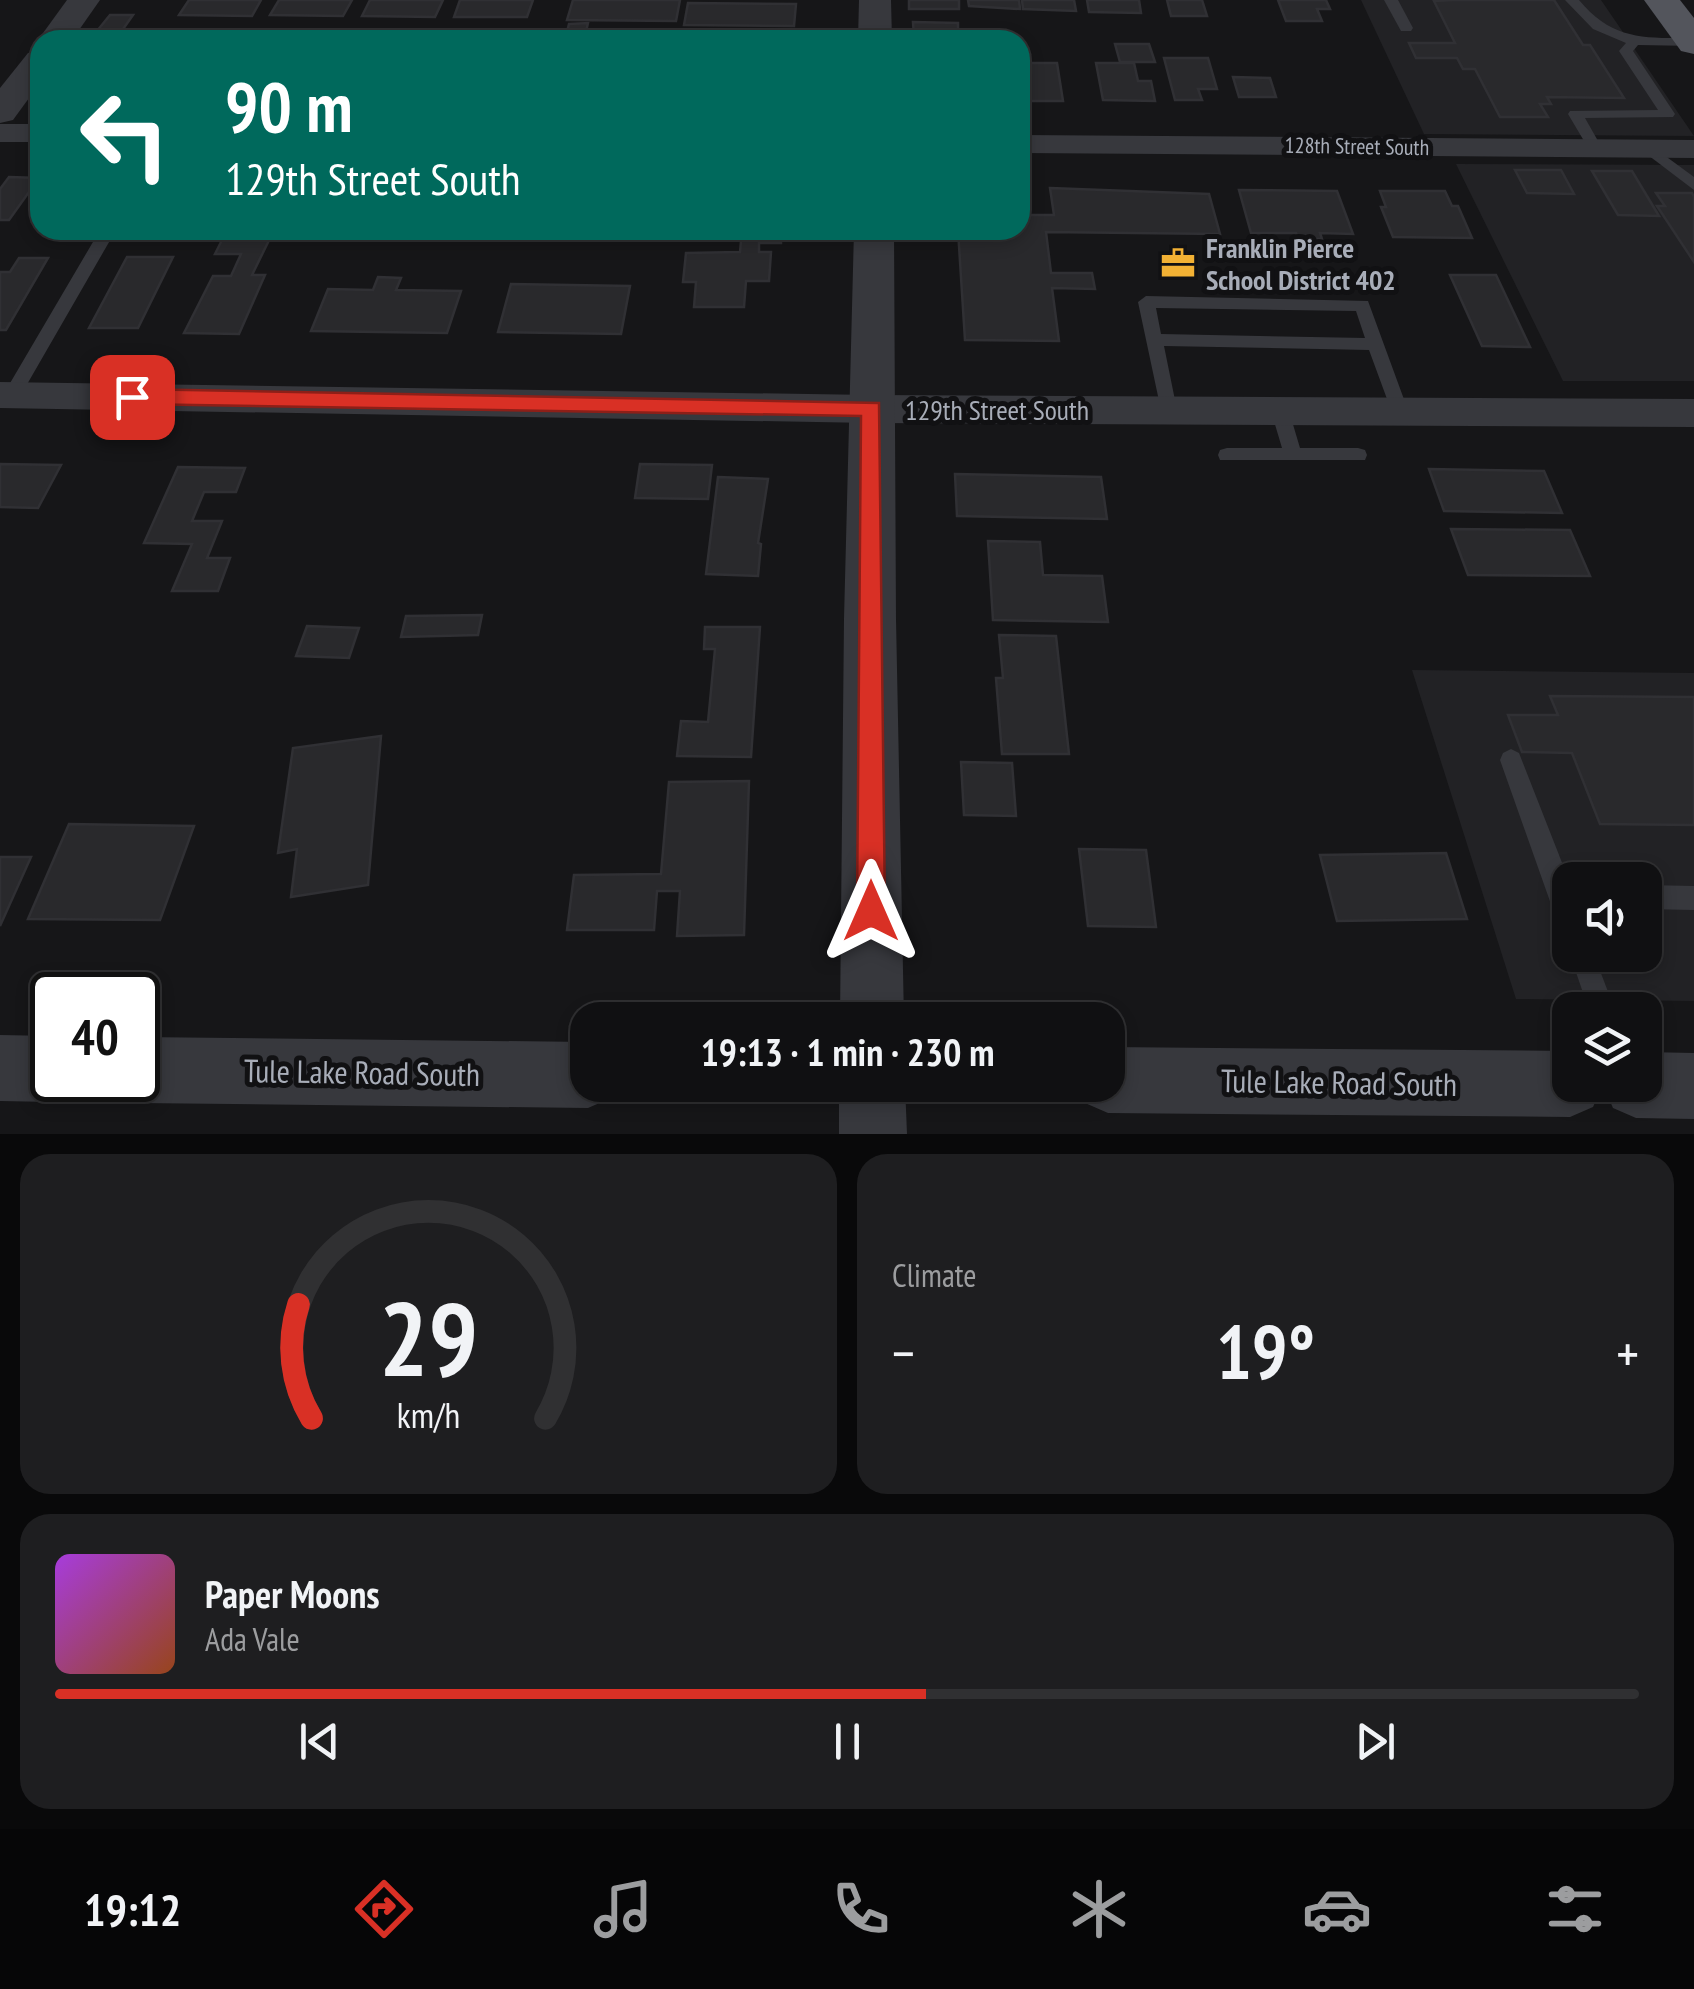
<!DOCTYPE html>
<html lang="en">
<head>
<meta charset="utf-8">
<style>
  :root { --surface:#101012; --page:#1e1e20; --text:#f1f3f6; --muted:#9c9d9f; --line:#303032; --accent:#d93025 }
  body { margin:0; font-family:"PT Sans Narrow",sans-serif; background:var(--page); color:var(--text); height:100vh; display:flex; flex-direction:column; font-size:38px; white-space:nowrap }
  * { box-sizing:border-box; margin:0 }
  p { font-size:32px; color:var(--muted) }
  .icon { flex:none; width:55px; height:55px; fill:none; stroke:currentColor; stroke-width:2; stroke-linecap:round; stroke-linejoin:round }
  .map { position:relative; height:1134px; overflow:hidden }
  .panel { display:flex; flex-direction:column; gap:20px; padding:20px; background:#09090a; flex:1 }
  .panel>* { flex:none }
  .guide { position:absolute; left:30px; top:30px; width:1000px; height:210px; border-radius:30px; box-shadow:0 5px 15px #0003,0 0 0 2px var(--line); background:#00695c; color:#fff; overflow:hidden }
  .fabs { position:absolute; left:1552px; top:862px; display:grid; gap:20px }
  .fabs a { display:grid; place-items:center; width:110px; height:110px; border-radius:20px; background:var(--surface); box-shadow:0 5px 15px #0003,0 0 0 2px var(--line); font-size:50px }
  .speed { position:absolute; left:30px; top:972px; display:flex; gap:20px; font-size:50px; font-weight:700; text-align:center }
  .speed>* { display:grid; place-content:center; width:130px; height:130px; border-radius:50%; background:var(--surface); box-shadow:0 5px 15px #0003,0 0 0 2px var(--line); line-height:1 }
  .speed .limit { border:5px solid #111; border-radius:15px; background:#fff; color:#111 }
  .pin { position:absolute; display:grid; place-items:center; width:85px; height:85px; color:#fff; margin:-42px; border-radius:20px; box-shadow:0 5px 15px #0006 }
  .me { position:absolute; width:110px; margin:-55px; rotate:0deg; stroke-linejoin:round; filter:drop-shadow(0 0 8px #0008) }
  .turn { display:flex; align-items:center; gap:35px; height:210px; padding:0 30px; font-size:45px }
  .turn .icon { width:130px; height:130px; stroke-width:2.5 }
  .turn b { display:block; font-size:70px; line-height:85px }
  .big { font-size:75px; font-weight:800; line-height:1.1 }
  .panel .card { flex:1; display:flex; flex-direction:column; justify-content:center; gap:15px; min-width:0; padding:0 35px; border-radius:30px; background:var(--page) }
  .panel .dial { align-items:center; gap:0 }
  .dial svg { height:260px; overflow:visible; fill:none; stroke:var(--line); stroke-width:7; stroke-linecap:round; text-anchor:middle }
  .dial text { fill:var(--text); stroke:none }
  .song { display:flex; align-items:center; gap:30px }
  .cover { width:120px; height:120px; border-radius:15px; background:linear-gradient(135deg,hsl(280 70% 55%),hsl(20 70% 35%)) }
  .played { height:10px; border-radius:5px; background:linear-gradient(90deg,var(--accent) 55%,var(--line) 55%) }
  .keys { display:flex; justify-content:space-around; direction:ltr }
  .heat { display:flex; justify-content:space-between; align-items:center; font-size:55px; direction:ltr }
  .panel .tiles { flex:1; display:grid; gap:20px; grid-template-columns:1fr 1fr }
  .card:last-child { grid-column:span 2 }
  .trip { position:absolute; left:570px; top:1002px; width:555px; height:100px; border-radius:30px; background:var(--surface); box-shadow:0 5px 15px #0003,0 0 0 2px var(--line); font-weight:800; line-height:100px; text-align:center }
  .dock { display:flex; height:160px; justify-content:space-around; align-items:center; background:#060607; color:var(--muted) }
  .dock .icon { width:70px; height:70px }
  .dock .current { color:var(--accent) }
  .dock b { font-size:45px; color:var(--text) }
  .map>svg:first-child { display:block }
  .built { fill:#222225; fill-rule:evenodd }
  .building { fill:#29292c; stroke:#303034; stroke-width:2.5 }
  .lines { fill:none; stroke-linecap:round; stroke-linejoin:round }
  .service { fill:#37383d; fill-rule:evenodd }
  .minor { fill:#37383d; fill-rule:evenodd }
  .tertiary { fill:#37383d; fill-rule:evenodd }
  .primary { fill:#53555c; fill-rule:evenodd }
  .route { fill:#d93025; stroke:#8d1f18; stroke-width:2.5 }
  .labels { text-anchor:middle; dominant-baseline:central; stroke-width:10; stroke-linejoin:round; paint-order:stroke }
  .far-street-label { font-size:22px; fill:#a8adb8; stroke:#111113 }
  .poi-label { font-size:28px; font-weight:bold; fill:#a8adb8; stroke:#111113; text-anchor:start }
  .street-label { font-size:28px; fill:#a8adb8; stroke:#111113 }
  .near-street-label { font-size:32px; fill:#a8adb8; stroke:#111113 }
</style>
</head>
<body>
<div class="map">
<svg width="1694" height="1134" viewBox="0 0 1694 1134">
  <rect width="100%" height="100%" fill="#161618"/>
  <!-- built -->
  <g class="built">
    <path d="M 1361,0 L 1601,0 L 1694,136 L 1424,134 Z"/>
    <path d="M 1456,164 L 1694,165 L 1694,381 L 1563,381 Z"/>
    <path d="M 1412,670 L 1694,673 L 1694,1001 L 1516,999 ZM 1570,880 L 1645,880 L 1645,955 L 1570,955 Z"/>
  </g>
  <!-- building -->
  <g class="building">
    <path d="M 189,0 L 261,0 L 252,16 L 179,15 Z"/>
    <path d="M 279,0 L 352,0 L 343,16 L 270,15 Z"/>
    <path d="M 370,0 L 443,0 L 435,17 L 362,16 Z"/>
    <path d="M 460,0 L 533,0 L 527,17 L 454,17 Z"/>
    <path d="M 573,0 L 680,0 L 676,21 L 567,20 Z"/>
    <rect x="909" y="0" width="50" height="9"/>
    <path d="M 968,0 L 1019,0 L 1020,9 L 969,6 Z"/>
    <path d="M 1022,0 L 1074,0 L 1076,11 L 1023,9 Z"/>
    <path d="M 1087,0 L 1139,0 L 1141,13 L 1089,12 Z"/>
    <path d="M 1167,0 L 1202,0 L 1207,16 L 1171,16 Z"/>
    <path d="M 1278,0 L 1326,0 L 1330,9 L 1317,9 L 1322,21 L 1286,21 Z"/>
    <path d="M 1453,0 L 1554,0 L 1583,45 L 1590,45 L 1624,98 L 1547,97 L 1551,104 L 1540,104 L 1548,117 L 1500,117 L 1475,69 L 1463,69 L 1457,58 L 1416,58 L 1409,43 L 1455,43 L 1434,1 Z"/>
    <path d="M 688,3 L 796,4 L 794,26 L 684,25 Z"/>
    <path d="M 110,15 L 133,15 L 121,32 L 97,31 Z"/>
    <path d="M 913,22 L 958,23 L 958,38 L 914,38 Z"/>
    <path d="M 588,23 L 584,40 L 565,40 L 569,24 Z"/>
    <path d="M 1115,44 L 1149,44 L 1155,62 L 1120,62 Z"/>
    <path d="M 1164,58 L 1208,58 L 1217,89 L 1198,89 L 1202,100 L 1175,100 Z"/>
    <path d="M 1020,63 L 1057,63 L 1063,101 L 1020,101 Z"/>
    <path d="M 1096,63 L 1134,63 L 1138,81 L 1151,81 L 1155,101 L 1103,100 Z"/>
    <path d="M 1233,77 L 1270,78 L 1276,97 L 1239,97 Z"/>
    <path d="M 1515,170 L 1561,170 L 1574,194 L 1527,193 Z"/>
    <path d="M 1592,171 L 1632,171 L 1659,216 L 1618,215 Z"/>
    <path d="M 9,177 L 39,178 L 9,220 L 0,220 L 0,189 Z"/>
    <path d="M 1050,188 L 1209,194 L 1220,234 L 1046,232 L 1051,273 L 1092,273 L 1095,289 L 1052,288 L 1059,341 L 965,340 L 958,230 L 1020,230 L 1020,215 L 1054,215 Z"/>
    <path d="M 1239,190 L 1337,191 L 1353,234 L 1320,233 L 1322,239 L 1298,239 L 1296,233 L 1251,233 Z"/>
    <path d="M 1380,191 L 1445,191 L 1452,206 L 1458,206 L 1472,238 L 1393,237 L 1381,207 L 1386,207 Z"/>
    <path d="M 1656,193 L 1692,193 L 1694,197 L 1694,262 L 1657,206 L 1665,206 Z"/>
    <path d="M 227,230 L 274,230 L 252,275 L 265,275 L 239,334 L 184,333 L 213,276 L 231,276 L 241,254 L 215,254 Z"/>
    <path d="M 742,230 L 781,230 L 781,243 L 759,243 L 759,252 L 771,252 L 769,281 L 746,281 L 744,307 L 694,307 L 696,282 L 683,282 L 686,253 L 740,252 Z"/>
    <path d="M 127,257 L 173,257 L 138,328 L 89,328 Z"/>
    <path d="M 19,258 L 48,258 L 6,330 L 0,330 L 0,272 L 10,272 Z"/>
    <path d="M 1450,275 L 1496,275 L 1530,347 L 1482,346 Z"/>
    <path d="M 378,277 L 401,278 L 396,290 L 461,291 L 447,333 L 311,331 L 328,289 L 373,290 Z"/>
    <path d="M 511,284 L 630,286 L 621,334 L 498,332 Z"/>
    <path d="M 0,464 L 61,465 L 38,508 L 0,507 Z"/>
    <path d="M 640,464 L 712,465 L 708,499 L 635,498 Z"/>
    <path d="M 178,467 L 245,468 L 236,492 L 204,492 L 192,521 L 222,521 L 207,558 L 230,558 L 218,591 L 172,591 L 192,544 L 144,543 Z"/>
    <path d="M 1429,469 L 1544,471 L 1562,513 L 1444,511 Z"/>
    <path d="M 955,474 L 1101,477 L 1107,519 L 957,516 Z"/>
    <path d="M 718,477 L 768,479 L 758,543 L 761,544 L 758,576 L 706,574 Z"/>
    <path d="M 1451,529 L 1570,530 L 1590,576 L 1468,575 Z"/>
    <path d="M 988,541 L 1040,542 L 1043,575 L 1102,576 L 1108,622 L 993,620 Z"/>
    <path d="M 482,615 L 478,635 L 401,637 L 406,616 Z"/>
    <path d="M 307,626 L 359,628 L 349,658 L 296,656 Z"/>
    <path d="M 705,627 L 760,627 L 751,757 L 677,756 L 681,721 L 708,722 L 715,649 L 704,649 Z"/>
    <path d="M 999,635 L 1056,636 L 1069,754 L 1002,754 L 996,678 L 1003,678 Z"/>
    <path d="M 1550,696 L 1694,697 L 1694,825 L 1600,824 L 1572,753 L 1522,752 L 1508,715 L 1558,715 Z"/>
    <path d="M 381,736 L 368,885 L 291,897 L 297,849 L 278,853 L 293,748 Z"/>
    <path d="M 961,762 L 1012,763 L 1016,816 L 964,815 Z"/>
    <path d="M 749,781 L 744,935 L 677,936 L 680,891 L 657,891 L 654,930 L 567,930 L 574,875 L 661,874 L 669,782 Z"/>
    <path d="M 69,824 L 194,826 L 160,920 L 28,919 Z"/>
    <path d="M 1079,849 L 1146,850 L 1156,927 L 1088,926 Z"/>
    <path d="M 1446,853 L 1467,919 L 1337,921 L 1320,855 Z"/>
    <path d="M 0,857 L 31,857 L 0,926 Z"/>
  </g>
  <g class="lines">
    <!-- service -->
    <g class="service">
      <path d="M 1384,0 L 1398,0 L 1413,28 L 1411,31 L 1401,31 Z"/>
      <path d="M 1565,0 L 1579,0 C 1613,41 1645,38 1694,38 L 1694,46 L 1638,45 L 1633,51 L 1675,114 L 1673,117 L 1585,118 L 1602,148 L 1595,153 L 1590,151 L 1568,114 L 1570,111 L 1658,110 L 1619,51 L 1626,43 L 1593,29 Z"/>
      <path d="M 1649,144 L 1694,177 L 1694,190 L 1644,152 L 1642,149 Z"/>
      <path d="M 100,230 L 116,230 L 18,400 L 6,400 L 3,395 L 6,390 Z"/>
      <path d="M 1146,296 L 1368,301 L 1409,413 L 1406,418 L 1394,418 L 1369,350 L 1164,346 L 1177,410 L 1174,415 L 1162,415 L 1138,302 ZM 1156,308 L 1356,311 L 1365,338 L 1161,334 Z"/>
      <path d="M 1280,404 L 1289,411 L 1300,448 L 1358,448 L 1365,450 L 1367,455 L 1365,460 L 1220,460 L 1218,455 L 1220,450 L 1227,448 L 1282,448 L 1271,411 Z"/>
      <path d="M 1511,749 L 1519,753 L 1570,883 L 1570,936 L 1561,933 L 1558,924 L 1500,760 L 1503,753 Z"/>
      <path d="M 1645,885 L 1694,886 L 1694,910 L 1645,909 Z"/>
      <path d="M 1570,955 L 1594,955 L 1615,1010 L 1589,1010 Z"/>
    </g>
    <!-- minor -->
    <g class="minor">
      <rect x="0" y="124" width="40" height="18"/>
      <path d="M 1020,135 L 1694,140 L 1694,158 L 1020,153 Z"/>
      <path d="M 0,382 L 871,395 L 1694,399 L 1694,427 L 871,423 L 0,408 Z"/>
    </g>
    <!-- tertiary -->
    <g class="tertiary">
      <path d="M 67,0 L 100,0 L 72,40 L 40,43 L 38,40 Z"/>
      <path d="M 859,0 L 891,0 L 892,40 L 858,40 Z"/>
      <path d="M 40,50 L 40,83 L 13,120 L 0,123 L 0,88 L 28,53 Z"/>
      <path d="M 854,230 L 894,230 L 896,619 L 904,1020 L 840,1020 L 844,619 Z"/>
      <path d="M 0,1035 L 52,1036 L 52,1080 L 80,1080 L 75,1092 L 52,1102 L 0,1101 Z"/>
      <path d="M 138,1037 L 588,1042 L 588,1085 L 617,1085 L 611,1098 L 588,1108 L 138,1103 L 115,1093 L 109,1080 L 138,1080 Z"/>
      <path d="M 1108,1047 L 1570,1051 L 1570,1085 L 1603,1085 L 1593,1107 L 1570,1117 L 1108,1113 L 1085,1103 L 1077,1085 L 1108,1085 Z"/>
      <path d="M 1645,1052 L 1694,1053 L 1694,1119 L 1636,1118 L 1613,1108 L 1603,1085 L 1645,1085 Z"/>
      <path d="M 839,1085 L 905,1085 L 907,1134 L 839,1134 Z"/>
    </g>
    <!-- primary -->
    <path class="primary" d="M 1644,0 L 1680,0 L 1694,18 L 1694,54 L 1681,51 Z"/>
  </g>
  <!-- route -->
  <path class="route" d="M 132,389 L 879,403 L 885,911 L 881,920 L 871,925 L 862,920 L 857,911 L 861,416 L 132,404 L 122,397 Z"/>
  <!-- icons -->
  <defs>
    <g id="office-bare" transform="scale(2.7)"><path d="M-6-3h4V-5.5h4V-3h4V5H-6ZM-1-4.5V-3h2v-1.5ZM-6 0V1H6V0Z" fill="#f2b134" stroke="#111113" stroke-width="2.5" paint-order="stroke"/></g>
  </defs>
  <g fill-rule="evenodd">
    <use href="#office-bare" x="1178" y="263"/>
  </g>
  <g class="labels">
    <!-- far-street labels -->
    <g class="far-street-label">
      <text transform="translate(1357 146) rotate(1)">128th Street South</text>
    </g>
    <!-- poi labels -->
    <g class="poi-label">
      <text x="1206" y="247">Franklin Pierce<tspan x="1206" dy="32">School District 402</tspan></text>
    </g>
    <!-- street labels -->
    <g class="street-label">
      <text x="997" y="409">129th Street South</text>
    </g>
    <!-- near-street labels -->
    <g class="near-street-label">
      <text transform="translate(362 1072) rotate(1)">Tule Lake Road South</text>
      <text transform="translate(1339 1082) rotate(1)">Tule Lake Road South</text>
    </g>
  </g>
</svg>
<div class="fabs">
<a><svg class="icon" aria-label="sound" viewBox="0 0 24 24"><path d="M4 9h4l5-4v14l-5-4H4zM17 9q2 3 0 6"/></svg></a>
<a><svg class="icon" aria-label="layers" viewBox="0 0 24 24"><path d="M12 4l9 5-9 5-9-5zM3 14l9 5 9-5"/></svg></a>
</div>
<div class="speed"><div class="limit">40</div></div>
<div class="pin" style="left:132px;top:397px;background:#d93025"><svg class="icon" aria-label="arrive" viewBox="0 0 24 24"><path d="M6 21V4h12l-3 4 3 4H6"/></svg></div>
<svg class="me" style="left:871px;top:911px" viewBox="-20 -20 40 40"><path d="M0-17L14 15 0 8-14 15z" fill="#d93025" stroke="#fff" stroke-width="4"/></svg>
<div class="trip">19:13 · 1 min · 230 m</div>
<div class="guide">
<div class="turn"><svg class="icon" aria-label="left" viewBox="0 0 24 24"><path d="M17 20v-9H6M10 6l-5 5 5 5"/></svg><div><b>90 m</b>129th Street South</div></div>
</div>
</div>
<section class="panel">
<div class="tiles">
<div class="card dial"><svg viewBox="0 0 100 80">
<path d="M14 69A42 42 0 1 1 86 69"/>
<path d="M14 69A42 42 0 0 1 10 34" stroke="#d93025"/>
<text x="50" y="56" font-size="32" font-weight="700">29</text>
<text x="50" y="72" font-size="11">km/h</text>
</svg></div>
<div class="card"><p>Climate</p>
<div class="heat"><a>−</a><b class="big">19°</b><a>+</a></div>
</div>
<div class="card">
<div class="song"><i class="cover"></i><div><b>Paper Moons</b><p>Ada Vale</p></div></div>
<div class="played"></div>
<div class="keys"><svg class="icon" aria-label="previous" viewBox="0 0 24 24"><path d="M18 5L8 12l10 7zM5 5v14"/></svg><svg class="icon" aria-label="pause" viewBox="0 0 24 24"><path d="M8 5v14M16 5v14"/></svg><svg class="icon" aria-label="next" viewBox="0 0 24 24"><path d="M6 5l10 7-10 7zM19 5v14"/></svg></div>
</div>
</div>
</section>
<nav class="dock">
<b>19:12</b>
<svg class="icon current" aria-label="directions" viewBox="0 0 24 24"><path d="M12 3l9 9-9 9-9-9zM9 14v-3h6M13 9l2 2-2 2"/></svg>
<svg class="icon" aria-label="music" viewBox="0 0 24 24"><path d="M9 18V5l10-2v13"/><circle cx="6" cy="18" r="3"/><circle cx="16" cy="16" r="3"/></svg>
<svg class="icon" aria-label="phone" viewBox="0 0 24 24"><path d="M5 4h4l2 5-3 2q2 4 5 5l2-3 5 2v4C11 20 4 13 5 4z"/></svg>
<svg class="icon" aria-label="climate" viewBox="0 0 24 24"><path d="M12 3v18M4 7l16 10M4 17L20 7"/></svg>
<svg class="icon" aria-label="car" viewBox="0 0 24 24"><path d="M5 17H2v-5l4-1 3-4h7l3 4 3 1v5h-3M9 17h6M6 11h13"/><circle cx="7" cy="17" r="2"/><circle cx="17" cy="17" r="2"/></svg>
<svg class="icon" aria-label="filters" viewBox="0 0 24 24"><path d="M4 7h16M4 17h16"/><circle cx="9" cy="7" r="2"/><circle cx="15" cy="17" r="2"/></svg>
</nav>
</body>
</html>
